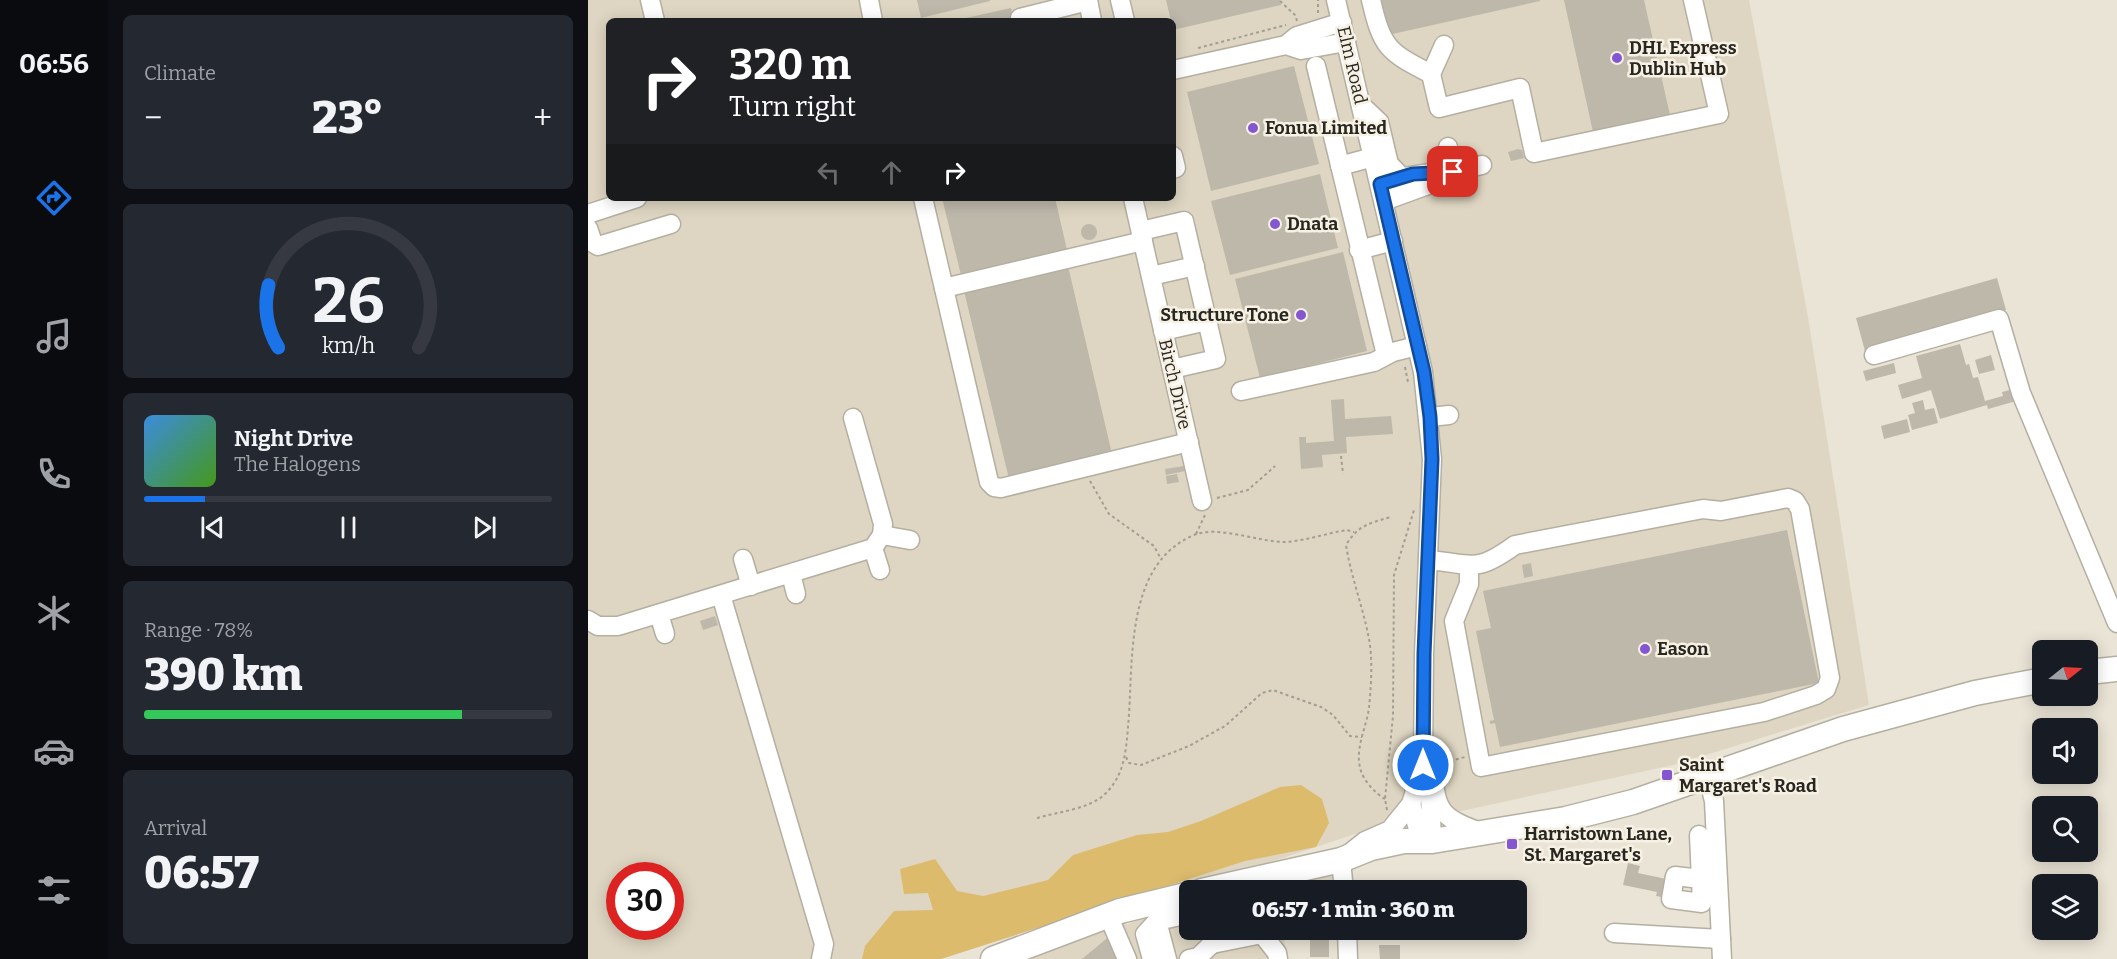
<!DOCTYPE html>
<html lang="en">
<head>
<meta charset="utf-8">
<style>
  :root { --surface:#171b24; --page:#242831; --text:#f1f3f6; --muted:#9ea1a6; --line:#363941; --accent:#1a73e8 }
  body { margin:0; font-family:Bitter,serif; background:var(--page); color:var(--text); height:100vh; display:flex; flex-direction:column; font-size:22px; white-space:nowrap }
  * { box-sizing:border-box; margin:0 }
  p { font-size:20px; color:var(--muted) }
  .icon { flex:none; width:33px; height:33px; fill:none; stroke:currentColor; stroke-width:2; stroke-linecap:round; stroke-linejoin:round }
  .map { position:relative; flex:1; overflow:hidden }
  .drawer { display:flex; flex-direction:column; gap:15px; padding:15px; background:#0d0f14; width:480px }
  .drawer>* { flex:none }
  .banner { position:absolute; left:18px; top:18px; width:570px; height:183px; border-radius:9px; box-shadow:0 3px 15px #0003; background:#202124; color:#fff; overflow:hidden }
  .needle { width:39px; rotate:72deg }
  .controls { position:absolute; left:1444px; top:640px; display:grid; gap:12px }
  .controls a { display:grid; place-items:center; width:66px; height:66px; border-radius:9px; background:var(--surface); box-shadow:0 3px 15px #0003; font-size:30px }
  .speed { position:absolute; left:18px; top:862px; display:flex; gap:12px; font-size:30px; font-weight:700; text-align:center }
  .speed>* { display:grid; place-content:center; width:78px; height:78px; border-radius:50%; background:var(--surface); box-shadow:0 3px 15px #0003; line-height:1 }
  .speed .limit { border:9px solid #d22; background:#fff; color:#111 }
  .pin { position:absolute; display:grid; place-items:center; width:51px; height:51px; color:#fff; margin:-26px; border-radius:12px; box-shadow:0 3px 9px #0006 }
  .me { position:absolute; width:66px; margin:-33px; rotate:0deg; stroke-linejoin:round; filter:drop-shadow(0 0 4px #0008) }
  .turn { display:flex; align-items:center; gap:21px; height:126px; padding:0 24px; font-size:27px }
  .turn .icon { width:78px; height:78px; stroke-width:2.5 }
  .turn b { display:block; font-size:42px; line-height:51px }
  .lanes { display:flex; align-items:center; height:57px; padding:0 24px; background:#0003; justify-content:center; gap:30px; direction:ltr }
  .lanes .off { opacity:.35 }
  .big { font-size:45px; font-weight:800; line-height:1.1 }
  .drawer .card { flex:1; display:flex; flex-direction:column; justify-content:center; gap:9px; min-width:0; padding:0 21px; border-radius:9px; background:var(--page) }
  .drawer .dial { align-items:center; gap:0 }
  .dial svg { height:156px; overflow:visible; fill:none; stroke:var(--line); stroke-width:7; stroke-linecap:round; text-anchor:middle }
  .dial text { fill:var(--text); stroke:none }
  .song { display:flex; align-items:center; gap:18px }
  .cover { width:72px; height:72px; border-radius:9px; background:linear-gradient(135deg,hsl(210 70% 55%),hsl(100 70% 35%)) }
  .played { height:6px; border-radius:3px; background:linear-gradient(90deg,var(--accent) 15%,var(--line) 15%) }
  .keys { display:flex; justify-content:space-around; direction:ltr }
  .heat { display:flex; justify-content:space-between; align-items:center; font-size:33px; direction:ltr }
  .charge { height:9px; border-radius:4px; background:linear-gradient(90deg,#34c759 78%,var(--line) 0) }
  .trip { position:absolute; left:591px; top:880px; width:348px; height:60px; border-radius:9px; background:var(--surface); box-shadow:0 3px 15px #0003; font-weight:800; line-height:60px; text-align:center }
  main { display:flex; flex:1; min-height:0 }
  .tabs { display:flex; flex-direction:column; width:108px; justify-content:space-around; align-items:center; background:#090b0e; color:var(--muted) }
  .tabs .icon { width:42px; height:42px }
  .tabs .selected { color:var(--accent) }
  .tabs b { font-size:27px; color:var(--text) }
  .map>svg:first-child { display:block }
  .built { fill:#ded6c2; fill-rule:evenodd }
  .green { fill:#dcbb6d }
  .building { fill:#bdb8aa }
  .lines { fill:none; stroke-linecap:round; stroke-linejoin:round }
  .minor-casing { stroke:#b4afa1; stroke-width:21 }
  .major-casing { stroke:#b4afa1; stroke-width:27 }
  .path { stroke:#a29e93; stroke-width:2; stroke-dasharray:3 3; stroke-linecap:butt }
  .minor { stroke:#fff; stroke-width:18 }
  .major { stroke:#fff; stroke-width:24 }
  .route-casing { stroke:#114b97; stroke-width:15 }
  .route { stroke:#1a73e8; stroke-width:10 }
  .poi-dot { fill:#8457d1; stroke:#f7f1e4; stroke-width:2 }
  .labels { text-anchor:middle; dominant-baseline:central; stroke-width:5; stroke-linejoin:round; paint-order:stroke }
  .poi-label { font-size:18px; font-weight:bold; fill:#292722; stroke:#f7f1e4; text-anchor:start }
  .street-label { font-size:18px; fill:#292722; stroke:#f7f1e4 }
</style>
</head>
<body>
<main>
<nav class="tabs">
<b>06:56</b>
<svg class="icon selected" aria-label="directions" viewBox="0 0 24 24"><path d="M12 3l9 9-9 9-9-9zM9 14v-3h6M13 9l2 2-2 2"/></svg>
<svg class="icon" aria-label="music" viewBox="0 0 24 24"><path d="M9 18V5l10-2v13"/><circle cx="6" cy="18" r="3"/><circle cx="16" cy="16" r="3"/></svg>
<svg class="icon" aria-label="phone" viewBox="0 0 24 24"><path d="M5 4h4l2 5-3 2q2 4 5 5l2-3 5 2v4C11 20 4 13 5 4z"/></svg>
<svg class="icon" aria-label="climate" viewBox="0 0 24 24"><path d="M12 3v18M4 7l16 10M4 17L20 7"/></svg>
<svg class="icon" aria-label="car" viewBox="0 0 24 24"><path d="M5 17H2v-5l4-1 3-4h7l3 4 3 1v5h-3M9 17h6M6 11h13"/><circle cx="7" cy="17" r="2"/><circle cx="17" cy="17" r="2"/></svg>
<svg class="icon" aria-label="filters" viewBox="0 0 24 24"><path d="M4 7h16M4 17h16"/><circle cx="9" cy="7" r="2"/><circle cx="15" cy="17" r="2"/></svg>
</nav>
<section class="drawer">
<div class="card"><p>Climate</p>
<div class="heat"><a>−</a><b class="big">23°</b><a>+</a></div>
</div>
<div class="card dial"><svg viewBox="0 0 100 80">
<path d="M14 69A42 42 0 1 1 86 69"/>
<path d="M14 69A42 42 0 0 1 9 37" stroke="#1a73e8"/>
<text x="50" y="56" font-size="32" font-weight="700">26</text>
<text x="50" y="72" font-size="11">km/h</text>
</svg></div>
<div class="card">
<div class="song"><i class="cover"></i><div><b>Night Drive</b><p>The Halogens</p></div></div>
<div class="played"></div>
<div class="keys"><svg class="icon" aria-label="previous" viewBox="0 0 24 24"><path d="M18 5L8 12l10 7zM5 5v14"/></svg><svg class="icon" aria-label="pause" viewBox="0 0 24 24"><path d="M8 5v14M16 5v14"/></svg><svg class="icon" aria-label="next" viewBox="0 0 24 24"><path d="M6 5l10 7-10 7zM19 5v14"/></svg></div>
</div>
<div class="card"><p>Range · 78%</p><b class="big">390 km</b><div class="charge"></div></div>
<div class="card"><p>Arrival</p><b class="big">06:57</b></div>
</section>
<div class="map">
<svg width="1529" height="959" viewBox="0 0 1529 959">
  <rect width="100%" height="100%" fill="#eae4d6"/>
  <!-- built -->
  <g class="built">
    <path d="M 0,0 L 1161,0 L 1220,317 L 1281,705 L 1085,765 L 767,834 L 662,869 L 533,901 L 353,959 L 0,959 ZM 21,21 L 585,21 L 585,198 L 21,198 ZM 32,876 L 82,876 L 82,927 L 32,927 Z"/>
    <path d="M 743,875 L 747,891 L 665,891 L 690,885 Z"/>
    <path d="M 601,905 L 602,930 L 695,930 L 699,959 L 440,959 L 439,956 L 501,933 L 537,922 L 539,925 L 558,914 Z"/>
  </g>
  <!-- green -->
  <path class="green" d="M 713,785 L 734,799 L 741,823 L 728,847 L 657,861 L 353,959 L 274,959 L 277,946 L 306,911 L 345,910 L 340,893 L 316,894 L 312,869 L 347,859 L 369,891 L 395,896 L 460,880 L 485,855 L 549,835 L 580,832 L 613,821 L 692,787 Z"/>
  <!-- building -->
  <g class="building">
    <path d="M 329,0 L 402,0 L 402,1 L 333,18 Z"/>
    <path d="M 578,0 L 692,0 L 693,5 L 585,30 L 585,21 L 583,21 Z"/>
    <path d="M 793,0 L 952,0 L 952,1 L 800,35 Z"/>
    <path d="M 976,0 L 1056,0 L 1082,115 L 1005,132 Z"/>
    <path d="M 423,8 L 426,21 L 369,21 L 369,20 Z"/>
    <path d="M 706,66 L 731,164 L 623,191 L 599,92 Z"/>
    <path d="M 930,149 L 934,150 L 936,158 L 923,161 L 920,152 Z"/>
    <path d="M 732,174 L 750,248 L 642,275 L 623,201 Z"/>
    <path d="M 354,198 L 467,198 L 480,254 L 374,279 Z"/>
    <circle cx="501" cy="232" r="8"/>
    <path d="M 755,252 L 779,351 L 672,378 L 647,279 Z"/>
    <path d="M 480,266 L 524,454 L 421,479 L 376,291 Z"/>
    <path d="M 1409,278 L 1418,310 L 1277,351 L 1268,318 Z"/>
    <path d="M 1372,344 L 1378,365 L 1381,364 L 1385,378 L 1390,377 L 1397,401 L 1415,396 L 1414,392 L 1425,389 L 1428,401 L 1400,409 L 1399,405 L 1352,419 L 1343,390 L 1314,399 L 1310,385 L 1334,378 L 1328,356 Z"/>
    <path d="M 1403,355 L 1407,370 L 1391,374 L 1387,360 Z"/>
    <path d="M 1306,363 L 1308,373 L 1278,381 L 1275,371 Z"/>
    <path d="M 756,399 L 757,419 L 803,416 L 805,434 L 758,437 L 759,453 L 734,455 L 735,467 L 713,469 L 711,437 L 718,437 L 718,443 L 746,441 L 743,400 Z"/>
    <path d="M 1335,400 L 1337,410 L 1346,408 L 1350,423 L 1324,430 L 1320,415 L 1327,413 L 1324,403 Z"/>
    <path d="M 1319,419 L 1322,432 L 1296,439 L 1293,426 Z"/>
    <path d="M 596,466 L 597,471 L 578,475 L 577,469 Z"/>
    <path d="M 589,474 L 591,482 L 579,484 L 578,476 Z"/>
    <path d="M 1199,530 L 1231,683 L 912,747 L 907,723 L 902,724 L 902,721 L 906,720 L 888,631 L 903,628 L 895,591 Z"/>
    <path d="M 943,563 L 945,576 L 936,578 L 934,565 Z"/>
    <path d="M 127,616 L 130,625 L 115,630 L 112,621 Z"/>
    <path d="M 1040,863 L 1052,866 L 1050,873 L 1083,880 L 1079,898 L 1068,896 L 1069,892 L 1035,885 Z"/>
    <path d="M 523,935 L 531,959 L 494,959 Z"/>
    <path d="M 741,939 L 741,957 L 722,957 L 722,940 Z"/>
    <path d="M 791,945 L 812,945 L 812,959 L 792,959 Z"/>
  </g>
  <g class="lines">
    <!-- minor casing -->
    <g class="minor-casing">
      <g id="minor">
        <path d="M 62,0 L 67,21"/>
        <path d="M 281,0 L 285,21"/>
        <path d="M 500,0 L 504,21"/>
        <path d="M 532,0 L 537,21"/>
        <path d="M 748,0 L 835,372 L 844,459 L 836,654 L 835,765 L 823,804 L 802,830 L 777,841 L 753,860 L 756,891"/>
        <path d="M 783,0 C 794,48 800,52 843,74 L 851,108 L 932,88 L 946,153 L 1131,114 L 1105,0"/>
        <path d="M 432,18 L 500,1"/>
        <path d="M 698,45 L 713,50 L 758,42"/>
        <path d="M 728,66 L 798,355"/>
        <path d="M 585,70 L 698,45 L 709,36 L 754,22"/>
        <path d="M 843,74 L 856,45"/>
        <path d="M 773,105 L 791,122 L 801,164 L 813,176"/>
        <path d="M 860,147 L 865,172"/>
        <path d="M 585,156 L 588,168 L 585,169"/>
        <path d="M 752,166 L 785,157"/>
        <path d="M 792,184 C 825,172 859,173 894,165"/>
        <path d="M 335,198 L 401,482 L 406,487 L 413,488 L 601,442"/>
        <path d="M 545,198 L 614,501"/>
        <path d="M 796,201 L 843,184 L 858,174"/>
        <path d="M 0,214 L 49,198"/>
        <path d="M 0,228 L 5,243 L 10,246 L 83,224"/>
        <path d="M 553,231 L 596,221 L 628,359 L 584,369"/>
        <path d="M 771,250 L 805,241"/>
        <path d="M 563,276 L 607,266"/>
        <path d="M 356,288 L 555,241"/>
        <path d="M 575,331 L 619,321"/>
        <path d="M 1286,355 L 1411,319 L 1433,393 L 1529,623"/>
        <path d="M 653,391 L 786,362 L 805,352 L 829,346"/>
        <path d="M 842,417 L 861,415"/>
        <path d="M 294,535 L 322,540"/>
        <path d="M 285,548 L 292,570"/>
        <path d="M 155,559 L 163,586"/>
        <path d="M 841,560 C 885,564 887,574 927,545 L 1115,509 L 1133,511 L 1200,498 L 1207,501 L 1212,509 L 1242,678 L 1238,689 L 1228,695 L 1176,712 L 893,767 L 866,621 L 881,584 L 881,566"/>
        <path d="M 203,574 L 208,594"/>
        <path d="M 133,595 L 236,944 L 233,959"/>
        <path d="M 71,614 L 77,634"/>
        <path d="M 0,620 L 10,626 L 30,626 L 285,548 L 294,535 L 295,524 L 265,418"/>
        <path d="M 843,750 C 847,757 846,766 846,774 C 846,813 858,819 892,832"/>
        <path d="M 1120,777 L 1126,801 L 1134,959"/>
        <path d="M 842,792 L 844,841"/>
        <path d="M 823,804 L 830,829 L 844,841"/>
        <path d="M 1111,835 L 1114,903 L 1083,899 L 1087,876 L 1113,879"/>
        <path d="M 520,915 L 539,959"/>
        <path d="M 622,930 L 624,944 L 674,934 L 673,930"/>
        <path d="M 759,930 L 760,959"/>
        <path d="M 1026,933 L 1133,939"/>
        <path d="M 674,934 L 689,953 L 690,959"/>
        <path d="M 564,959 L 557,934 L 569,921"/>
        <path d="M 579,959 L 569,921 L 602,914"/>
        <path d="M 601,959 L 610,957 L 624,944"/>
      </g>
    </g>
    <!-- major casing -->
    <g class="major-casing">
      <g id="major">
        <path d="M 1500,672 L 1529,669"/>
        <path d="M 614,891 L 753,860 L 783,848 L 816,841 L 844,841 L 978,819 L 1045,802 L 1255,729 L 1387,693 L 1455,680"/>
        <path d="M 405,959 L 532,911 L 602,894"/>
      </g>
    </g>
    <!-- path -->
    <g class="path">
      <path d="M 692,1 L 708,16 L 709,22"/>
      <path d="M 730,13 L 730,0"/>
      <path d="M 610,48 L 698,25"/>
      <path d="M 817,367 L 820,382"/>
      <path d="M 753,456 L 755,474"/>
      <path d="M 502,481 L 521,514 L 566,546 L 573,559"/>
      <path d="M 629,498 L 660,490 L 687,466"/>
      <path d="M 608,534 L 617,515"/>
      <path d="M 538,757 L 541,763 L 553,765 L 601,746 L 637,726 L 674,693 L 685,690 L 733,707 L 745,715 L 762,736 L 774,737"/>
      <path d="M 862,761 L 877,757"/>
      <path d="M 797,799 C 788,794 776,781 773,771 C 766,750 778,729 781,708 C 783,686 785,661 781,639 C 775,607 763,577 758,545 C 770,525 782,523 803,517"/>
      <path d="M 799,810 L 797,799 L 805,716 L 806,575 L 826,510"/>
      <path d="M 449,818 C 469,812 502,809 517,794 C 536,776 538,752 540,727 C 546,664 535,565 606,535 C 630,525 671,542 696,542 C 718,541 739,533 759,530 L 766,532"/>
    </g>
    <!-- minor -->
    <use href="#minor" class="minor"/>
    <!-- major -->
    <use href="#major" class="major"/>
  </g>
  <g class="lines">
    <!-- route casing -->
    <g class="route-casing">
      <path id="route" d="M 835,765 L 836,654 L 844,459 L 842,417 L 836,372 L 792,184 L 825,174 L 865,172"/>
    </g>
    <!-- route -->
    <use href="#route" class="route"/>
  </g>
  <!-- markers -->
  <g class="poi-dot">
    <circle cx="1029" cy="58" r="6"/>
    <circle cx="665" cy="128" r="6"/>
    <circle cx="687" cy="224" r="6"/>
    <circle cx="713" cy="315" r="6"/>
    <circle cx="1057" cy="649" r="6"/>
    <rect x="1073" y="769" width="12" height="12" rx="3"/>
    <rect x="918" y="838" width="12" height="12" rx="3"/>
  </g>
  <g class="labels">
    <!-- poi labels -->
    <g class="poi-label">
      <text x="1041" y="48">DHL Express<tspan x="1041" dy="21">Dublin Hub</tspan></text>
      <text x="677" y="128">Fonua Limited</text>
      <text x="699" y="224">Dnata</text>
      <text x="701" y="315" text-anchor="end">Structure Tone</text>
      <text x="1069" y="649">Eason</text>
      <text x="1091" y="765">Saint<tspan x="1091" dy="21">Margaret's Road</tspan></text>
      <text x="936" y="834">Harristown Lane,<tspan x="936" dy="21">St. Margaret's</tspan></text>
    </g>
    <!-- street labels -->
    <g class="street-label">
      <text transform="translate(764 65) rotate(77)">Elm Road</text>
      <text transform="translate(587 384) rotate(77)">Birch Drive</text>
    </g>
  </g>
</svg>
<div class="controls">
<a><svg class="needle" viewBox="-14 -14 28 28"><path d="M0-13l5 13h-10z" fill="#e53935"/><path d="M0 13l5-13h-10z" fill="#9ea1a6"/></svg></a>
<a><svg class="icon" aria-label="sound" viewBox="0 0 24 24"><path d="M4 9h4l5-4v14l-5-4H4zM17 9q2 3 0 6"/></svg></a>
<a><svg class="icon" aria-label="search" viewBox="0 0 24 24"><circle cx="10" cy="10" r="6"/><path d="M15 15l6 6"/></svg></a>
<a><svg class="icon" aria-label="layers" viewBox="0 0 24 24"><path d="M12 4l9 5-9 5-9-5zM3 14l9 5 9-5"/></svg></a>
</div>
<div class="speed"><div class="limit">30</div></div>
<div class="pin" style="left:865px;top:172px;background:#d93025"><svg class="icon" aria-label="arrive" viewBox="0 0 24 24"><path d="M6 21V4h12l-3 4 3 4H6"/></svg></div>
<svg class="me" style="left:835px;top:765px" viewBox="-20 -20 40 40"><circle r="17" fill="#1a73e8" stroke="#fff" stroke-width="3"/><path d="M0-11L8 9 0 5-8 9z" fill="#fff"/></svg>
<div class="trip">06:57 · 1 min · 360 m</div>
<div class="banner">
<div class="turn"><svg class="icon" aria-label="right" viewBox="0 0 24 24"><path d="M7 20v-9h11M14 6l5 5-5 5"/></svg><div><b>320 m</b>Turn right</div></div>
<div class="lanes"><svg class="icon off" aria-label="left" viewBox="0 0 24 24"><path d="M17 20v-9H6M10 6l-5 5 5 5"/></svg><svg class="icon off" aria-label="ahead" viewBox="0 0 24 24"><path d="M12 20V5M6 11l6-6 6 6"/></svg><svg class="icon" aria-label="right" viewBox="0 0 24 24"><path d="M7 20v-9h11M14 6l5 5-5 5"/></svg></div>
</div>
</div>
</main>
</body>
</html>
